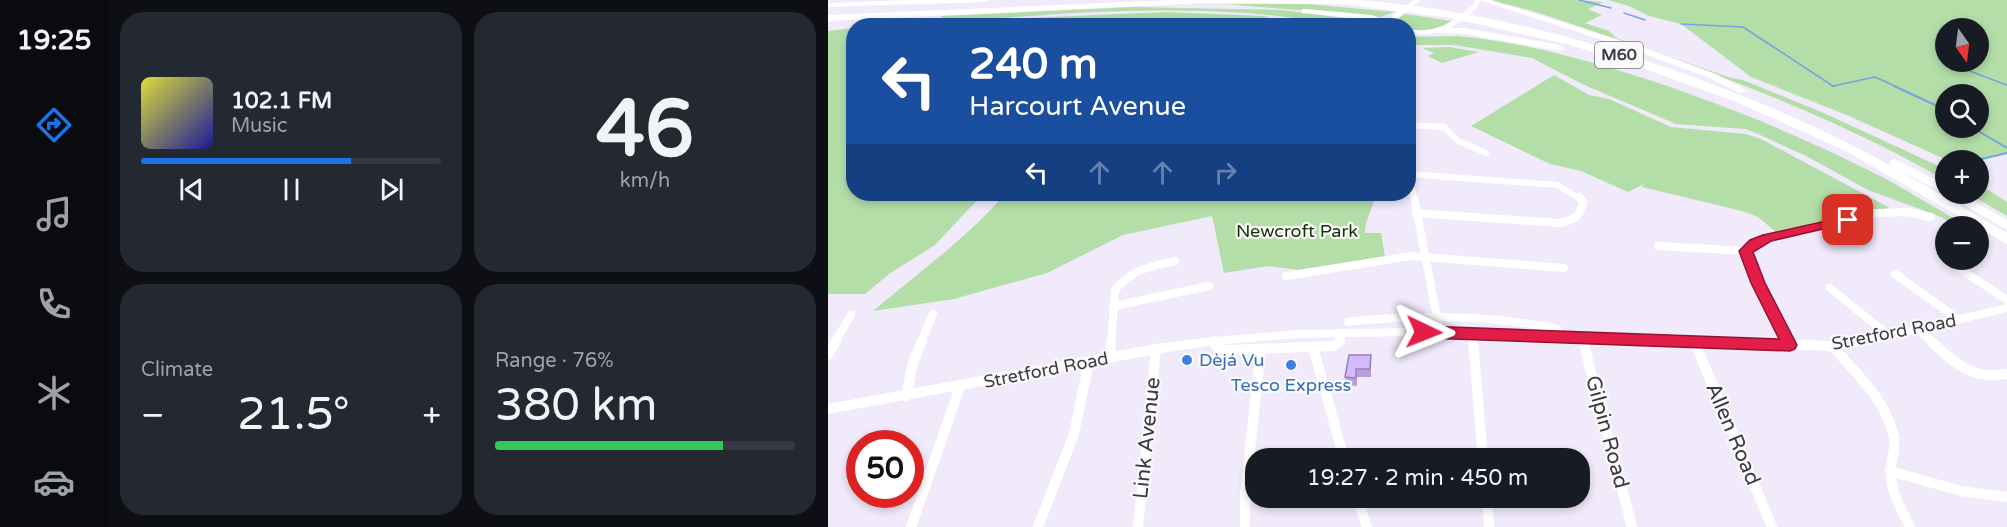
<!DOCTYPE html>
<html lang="en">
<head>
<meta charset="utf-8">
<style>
  :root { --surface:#171b24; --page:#242831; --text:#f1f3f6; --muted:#9ea1a6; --line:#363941; --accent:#1a73e8 }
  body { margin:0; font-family:"Varela Round",sans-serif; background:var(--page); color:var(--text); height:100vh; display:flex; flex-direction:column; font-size:22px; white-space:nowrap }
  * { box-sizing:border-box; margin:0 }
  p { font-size:20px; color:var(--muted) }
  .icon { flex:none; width:33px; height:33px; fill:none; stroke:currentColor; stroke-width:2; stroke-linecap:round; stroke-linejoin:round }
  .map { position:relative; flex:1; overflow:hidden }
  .panel { display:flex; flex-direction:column; gap:12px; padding:12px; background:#0d0f14; width:720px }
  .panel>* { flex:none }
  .guide { position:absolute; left:18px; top:18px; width:570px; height:183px; border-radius:24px; box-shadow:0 3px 9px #0003; background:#1a4fa0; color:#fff; overflow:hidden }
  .needle { width:39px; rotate:166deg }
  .tools { position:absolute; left:1107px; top:18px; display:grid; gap:12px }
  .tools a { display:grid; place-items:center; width:54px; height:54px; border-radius:50%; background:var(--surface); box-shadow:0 3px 9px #0003; font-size:30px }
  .speed { position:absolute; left:18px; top:430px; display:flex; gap:12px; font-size:30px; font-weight:700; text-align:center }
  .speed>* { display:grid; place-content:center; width:78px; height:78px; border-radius:50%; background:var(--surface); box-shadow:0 3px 9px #0003; line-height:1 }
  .speed .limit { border:9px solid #d22; background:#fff; color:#111 }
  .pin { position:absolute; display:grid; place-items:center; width:51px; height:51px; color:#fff; margin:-26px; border-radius:12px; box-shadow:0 3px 9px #0006 }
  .me { position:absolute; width:66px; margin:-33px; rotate:92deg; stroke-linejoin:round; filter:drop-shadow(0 0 4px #0008) }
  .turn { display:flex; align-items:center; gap:21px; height:126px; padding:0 24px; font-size:27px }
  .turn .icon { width:78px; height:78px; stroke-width:2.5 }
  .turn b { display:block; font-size:42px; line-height:51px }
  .lanes { display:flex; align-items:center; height:57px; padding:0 24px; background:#0003; justify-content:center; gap:30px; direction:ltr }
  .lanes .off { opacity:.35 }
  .big { font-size:45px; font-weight:600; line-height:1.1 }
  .panel .widget { flex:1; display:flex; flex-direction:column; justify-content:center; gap:9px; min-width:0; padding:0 21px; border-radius:24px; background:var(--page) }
  .panel .dial { align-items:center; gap:0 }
  .dial b { font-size:78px; line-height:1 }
  .song { display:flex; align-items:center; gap:18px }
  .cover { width:72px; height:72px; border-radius:9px; background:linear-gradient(135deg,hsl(60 70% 55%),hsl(240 70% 35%)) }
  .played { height:6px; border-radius:3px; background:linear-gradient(90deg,var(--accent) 70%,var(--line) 70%) }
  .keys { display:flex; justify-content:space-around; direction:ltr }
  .heat { display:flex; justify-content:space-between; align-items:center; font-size:33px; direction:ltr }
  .charge { height:9px; border-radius:4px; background:linear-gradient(90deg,#34c759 76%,var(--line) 0) }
  .panel .tiles { flex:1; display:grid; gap:12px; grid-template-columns:repeat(2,1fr) }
  .trip { position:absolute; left:417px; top:448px; width:345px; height:60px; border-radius:24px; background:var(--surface); box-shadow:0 3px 9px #0003; font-weight:600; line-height:60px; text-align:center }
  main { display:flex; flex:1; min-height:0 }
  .tab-bar { display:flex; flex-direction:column; width:108px; justify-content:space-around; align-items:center; background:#090b0e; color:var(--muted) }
  .tab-bar .icon { width:42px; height:42px }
  .tab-bar .selected { color:var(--accent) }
  .tab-bar b { font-size:27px; color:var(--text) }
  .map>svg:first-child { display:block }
  .green { fill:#b3dea8; fill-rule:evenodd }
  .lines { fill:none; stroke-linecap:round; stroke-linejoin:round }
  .stream-far1 { stroke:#73a5e0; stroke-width:1.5 }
  .stream { stroke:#73a5e0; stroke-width:2 }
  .street-far2 { stroke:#fff; stroke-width:6 }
  .street-far1 { stroke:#fff; stroke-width:8 }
  .street { stroke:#fff; stroke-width:10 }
  .secondary { fill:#fff; fill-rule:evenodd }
  .primary { fill:#fff; fill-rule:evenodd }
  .highway { fill:#fff; fill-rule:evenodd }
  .wall { fill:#b79fdb }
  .building { fill:#d5b9ff; stroke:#9582b2; stroke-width:1.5 }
  .route { fill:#e11d48; stroke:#92132f; stroke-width:1.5 }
  .shop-dot { fill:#3f7fe0; stroke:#fafafa; stroke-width:2 }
  .labels { text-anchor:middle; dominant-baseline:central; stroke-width:4.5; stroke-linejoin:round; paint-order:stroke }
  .shield { fill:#fafafa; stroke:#76727b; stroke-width:1.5 }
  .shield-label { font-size:16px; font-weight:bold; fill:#3d3844 }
  .park-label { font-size:18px; fill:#123308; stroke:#fafafa }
  .street-label { font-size:18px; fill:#3d3844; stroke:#fafafa }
  .shop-label { font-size:18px; fill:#366cbe; stroke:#fafafa; text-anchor:start }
  .near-street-label { font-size:21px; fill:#3d3844; stroke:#fafafa }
</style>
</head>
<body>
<main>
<nav class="tab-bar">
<b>19:25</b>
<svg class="icon selected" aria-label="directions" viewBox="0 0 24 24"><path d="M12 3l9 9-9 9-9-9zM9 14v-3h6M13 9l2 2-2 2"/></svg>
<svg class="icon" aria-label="music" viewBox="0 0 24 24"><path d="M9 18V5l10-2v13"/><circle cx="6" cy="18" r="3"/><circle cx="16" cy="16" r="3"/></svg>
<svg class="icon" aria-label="phone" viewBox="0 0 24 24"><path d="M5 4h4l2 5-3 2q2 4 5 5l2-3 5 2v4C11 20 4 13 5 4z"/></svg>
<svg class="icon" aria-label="climate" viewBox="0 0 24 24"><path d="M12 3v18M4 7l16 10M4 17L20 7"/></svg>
<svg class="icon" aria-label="car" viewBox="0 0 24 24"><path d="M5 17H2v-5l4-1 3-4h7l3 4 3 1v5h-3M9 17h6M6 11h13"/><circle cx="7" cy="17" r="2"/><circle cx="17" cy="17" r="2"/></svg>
</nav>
<section class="panel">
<div class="tiles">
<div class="widget">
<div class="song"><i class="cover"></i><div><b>102.1 FM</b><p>Music</p></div></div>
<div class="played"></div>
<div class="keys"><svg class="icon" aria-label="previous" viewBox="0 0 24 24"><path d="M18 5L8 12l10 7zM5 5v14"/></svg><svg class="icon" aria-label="pause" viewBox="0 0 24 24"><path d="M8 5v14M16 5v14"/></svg><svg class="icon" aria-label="next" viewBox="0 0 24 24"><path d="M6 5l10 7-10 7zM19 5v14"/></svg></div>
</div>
<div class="widget dial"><b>46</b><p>km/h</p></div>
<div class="widget"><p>Climate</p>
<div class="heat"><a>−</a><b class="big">21.5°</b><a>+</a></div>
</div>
<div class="widget"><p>Range · 76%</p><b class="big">380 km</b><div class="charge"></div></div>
</div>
</section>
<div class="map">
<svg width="1179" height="527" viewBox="0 0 1179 527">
  <rect width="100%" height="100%" fill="#f0eafb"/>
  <!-- green -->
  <g class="green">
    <path d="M 657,0 L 749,0 L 765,3 L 754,0 L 775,2 L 760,9 L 774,15 L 757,23 L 781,31 L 788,38 L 903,78 L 915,80 L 998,114 L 1117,169 L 1117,180 C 1016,122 907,80 796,42 C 753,28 701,7 657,0 Z"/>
    <path d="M 780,0 L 1179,0 L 1179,153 L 1150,160 L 1119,160 L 1021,116 L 923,77 L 853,24 L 821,16 L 801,6 ZM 1118,28 L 1150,28 L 1150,62 L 1118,62 ZM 1118,94 L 1150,94 L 1150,128 L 1118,128 Z"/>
    <path d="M 397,4 L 480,4 L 567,12 L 552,17 Z"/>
    <path d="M 305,7 L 453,10 L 533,20 L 551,25 C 507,26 463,16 419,13 C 321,7 219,12 122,24 L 116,24 L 119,20 L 112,18 L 114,16 Z"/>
    <path d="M 338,12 L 436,16 L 460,25 L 125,25 L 174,19 Z"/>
    <path d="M 577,14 L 624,21 C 610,30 597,32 581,29 L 580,26 L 570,24 L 568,20 Z"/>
    <path d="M 25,28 L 26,194 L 43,194 L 38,199 L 152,197 L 107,245 L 61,274 L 37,294 L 0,294 L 0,31 Z"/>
    <path d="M 629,36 C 685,41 740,55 793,71 C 883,99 970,134 1054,177 C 1083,192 1111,211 1140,226 L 1131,226 L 1108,215 L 1040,190 L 978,156 L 930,134 L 917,129 L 848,124 L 754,84 L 704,58 L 626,45 L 581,45 L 580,37 Z"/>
    <path d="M 621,47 L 651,52 L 614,63 L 600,56 L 606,53 L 594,48 Z"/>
    <path d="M 726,75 L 761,95 L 781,99 L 843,127 L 918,134 L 933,139 L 1062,208 L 948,232 L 930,217 L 914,211 L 814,187 L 816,184 L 800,192 L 753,171 L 722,164 L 643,126 Z"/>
    <path d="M 1151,184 L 1179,202 L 1179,216 L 1141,194 L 1150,194 Z"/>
    <path d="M 177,194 L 547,194 C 546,208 537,218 537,233 L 553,233 L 557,257 L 472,270 L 441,266 L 396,273 L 384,216 L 295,235 L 219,273 L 126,299 L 45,311 C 90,273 139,238 177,194 Z"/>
  </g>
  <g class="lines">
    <!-- stream-far1 -->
    <g class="stream-far1">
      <path d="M 751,0 L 783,8"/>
      <path d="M 796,13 L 817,20"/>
      <path d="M 853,24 L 915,27 L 1005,86 L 1047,77 L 1069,87"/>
      <path d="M 1123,64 L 1179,85"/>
    </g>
    <!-- stream -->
    <g class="stream">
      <path d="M 1004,86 L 1007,86"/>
      <path d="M 1066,86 L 1118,110"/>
      <path d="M 1145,128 L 1179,148"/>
      <path d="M 1150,160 L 1179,153"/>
    </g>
    <!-- street-far2 -->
    <g class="street-far2">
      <path d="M 580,125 L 616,127 L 630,141 L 658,153"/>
      <path d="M 581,170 L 586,199"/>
      <path d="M 581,174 L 729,185 L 752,199"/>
    </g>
    <!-- street-far1 -->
    <g class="street-far1">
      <path d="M 586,197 L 612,333"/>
      <path d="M 588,213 L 732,223 C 748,219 752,217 755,201 L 751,197"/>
      <path d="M 830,246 L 918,251"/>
      <path d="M 1126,265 L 1179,300"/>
      <path d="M 1067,274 L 1130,319"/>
      <path d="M 458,276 L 583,256 L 736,268"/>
      <path d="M 1002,288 L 1061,336"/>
      <path d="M 286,306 L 381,286"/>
      <path d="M 520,322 C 589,314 654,315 722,327 L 729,329 L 735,336"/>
      <path d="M 1089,329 L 1105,342"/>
      <path d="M 644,334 L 645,342"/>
      <path d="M 754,337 L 755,342"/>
      <path d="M 7,342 L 23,315"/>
      <path d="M 93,342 L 105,314"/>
      <path d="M 283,342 L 287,290 C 302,270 324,266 347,261"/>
      <path d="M 510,342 L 513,333"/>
      <path d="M 960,342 L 930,283 L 918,251 L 939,238 L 1048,213 L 1079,212 L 1103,217"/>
    </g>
    <!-- street -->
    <g class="street">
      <path d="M 385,341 L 389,347 L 399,350 L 506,346 L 512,341"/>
      <path d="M 645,341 L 655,459"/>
      <path d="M 755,341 L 804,527"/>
      <path d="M 866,341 L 944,527"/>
      <path d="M 959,341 L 961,345"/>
      <path d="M 1103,341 C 1129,365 1142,379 1179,374"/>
      <path d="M 1004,346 C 1028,373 1059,401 1066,438 C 1068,448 1063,459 1063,470 C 1062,491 1073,509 1082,527"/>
      <path d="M 485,347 L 516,459"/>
      <path d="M 0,355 L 8,341"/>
      <path d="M 282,357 L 283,341"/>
      <path d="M 78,396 L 85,363 L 94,341"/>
      <path d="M 1062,471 L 1133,491 L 1179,497"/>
      <path d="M 529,498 L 539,527"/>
      <path d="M 659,498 L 661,527"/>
      <path d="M 83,527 L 132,387"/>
      <path d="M 210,527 L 246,434 L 261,362"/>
      <path d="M 310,527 L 328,349"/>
      <path d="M 417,527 L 417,496 L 433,349"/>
    </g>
    <!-- secondary -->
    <path class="secondary" d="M 1179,304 L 1179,312 L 1061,340 L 1004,351 L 580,336 L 470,338 L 385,345 L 328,354 L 0,414 L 0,404 L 328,344 L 385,337 L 470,330 L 580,328 L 1004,341 L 1061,332 Z"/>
    <!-- primary -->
    <g class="primary">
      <path d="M 586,0 L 593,0 L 568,19 L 569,26 L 562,26 L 561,22 L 563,17 Z"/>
      <path d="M 647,0 L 653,0 C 650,8 645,12 638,17 C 620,32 603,36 580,34 L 580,30 C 611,33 622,23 645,5 Z"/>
    </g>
    <!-- highway -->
    <g class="highway">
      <path d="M 81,0 L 161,0 L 157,2 L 0,7 L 0,3 Z"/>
      <path d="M 344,0 C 405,0 469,0 529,0 C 684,11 861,67 1001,134 C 1062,163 1120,199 1179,233 L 1179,244 L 1018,151 L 908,102 L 795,61 L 738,44 L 623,18 L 516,4 L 375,3 L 0,21 L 0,15 Z"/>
      <path d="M 651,0 L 663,0 L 823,50 L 888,74 L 920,91 L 911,93 L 881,78 L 817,54 Z"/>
      <path d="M 477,9 L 544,15 L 569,25 L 558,26 L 543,20 L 474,13 L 474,9 Z"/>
      <path d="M 613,28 L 637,28 L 732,45 L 737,48 L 732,51 L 637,34 L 610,33 L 609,31 Z"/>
      <path d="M 1067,159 L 1118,185 L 1118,194 L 1133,194 L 1179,220 L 1179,230 L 1118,194 L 1063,166 L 1061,163 L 1063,160 Z"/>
    </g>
  </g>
  <!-- wall -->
  <path class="wall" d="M 543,355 L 543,377 L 529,377 L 529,386 L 518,385 L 517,377 Z"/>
  <!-- building -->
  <path class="building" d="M 521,355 L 543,355 L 542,369 L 528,369 L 528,378 L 517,377 Z"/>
  <!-- route -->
  <path class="route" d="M 1020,216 L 1025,217 L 1027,220 L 1025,222 L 943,241 L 925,252 L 937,283 L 969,345 L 967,349 L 962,351 L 596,338 L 591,336 L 588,332 L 591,328 L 596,326 L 951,339 L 923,283 L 911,251 L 922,240 L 935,235 Z"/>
  <!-- markers -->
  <g class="shop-dot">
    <circle cx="359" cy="360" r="6"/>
    <circle cx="463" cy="365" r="6"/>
  </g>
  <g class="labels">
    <!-- shield labels -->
    <rect class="shield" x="767" y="42" width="48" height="26" rx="4.5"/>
    <g class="shield-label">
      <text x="791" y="55">M60</text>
    </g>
    <!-- park labels -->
    <g class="park-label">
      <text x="469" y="231">Newcroft Park</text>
    </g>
    <!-- street labels -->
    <g class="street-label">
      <text transform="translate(1066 332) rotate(-11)">Stretford Road</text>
      <text transform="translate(218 370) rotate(-11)">Stretford Road</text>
    </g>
    <!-- shop labels -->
    <g class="shop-label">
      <text x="371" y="360">Dèjá Vu</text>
      <text x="463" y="385" text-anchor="middle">Tesco Express</text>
    </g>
    <!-- near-street labels -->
    <g class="near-street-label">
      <text transform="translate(779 432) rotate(75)">Gilpin Road</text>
      <text transform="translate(905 434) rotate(67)">Allen Road</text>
      <text transform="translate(319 438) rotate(-84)">Link Avenue</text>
    </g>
  </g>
</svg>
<div class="tools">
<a><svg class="needle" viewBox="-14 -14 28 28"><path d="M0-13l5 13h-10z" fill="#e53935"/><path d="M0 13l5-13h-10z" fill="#9ea1a6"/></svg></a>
<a><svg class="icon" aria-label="search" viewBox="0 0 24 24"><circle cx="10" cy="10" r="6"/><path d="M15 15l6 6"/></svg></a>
<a>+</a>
<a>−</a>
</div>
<div class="speed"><div class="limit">50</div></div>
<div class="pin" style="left:1020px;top:220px;background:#d93025"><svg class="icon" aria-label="arrive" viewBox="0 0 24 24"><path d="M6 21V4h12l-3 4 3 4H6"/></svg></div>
<svg class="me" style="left:596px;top:332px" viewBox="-20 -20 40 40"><path d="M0-17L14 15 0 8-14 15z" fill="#e11d48" stroke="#fff" stroke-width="4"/></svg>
<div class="trip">19:27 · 2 min · 450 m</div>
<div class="guide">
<div class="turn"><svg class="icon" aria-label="left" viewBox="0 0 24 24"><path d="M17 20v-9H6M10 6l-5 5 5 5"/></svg><div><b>240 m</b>Harcourt Avenue</div></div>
<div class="lanes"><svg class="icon" aria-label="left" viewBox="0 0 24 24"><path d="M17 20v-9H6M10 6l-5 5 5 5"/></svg><svg class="icon off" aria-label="ahead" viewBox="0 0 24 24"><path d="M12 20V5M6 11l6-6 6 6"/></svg><svg class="icon off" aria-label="ahead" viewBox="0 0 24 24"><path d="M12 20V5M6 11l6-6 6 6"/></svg><svg class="icon off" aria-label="right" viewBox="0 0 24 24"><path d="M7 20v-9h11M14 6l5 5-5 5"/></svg></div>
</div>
</div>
</main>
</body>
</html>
